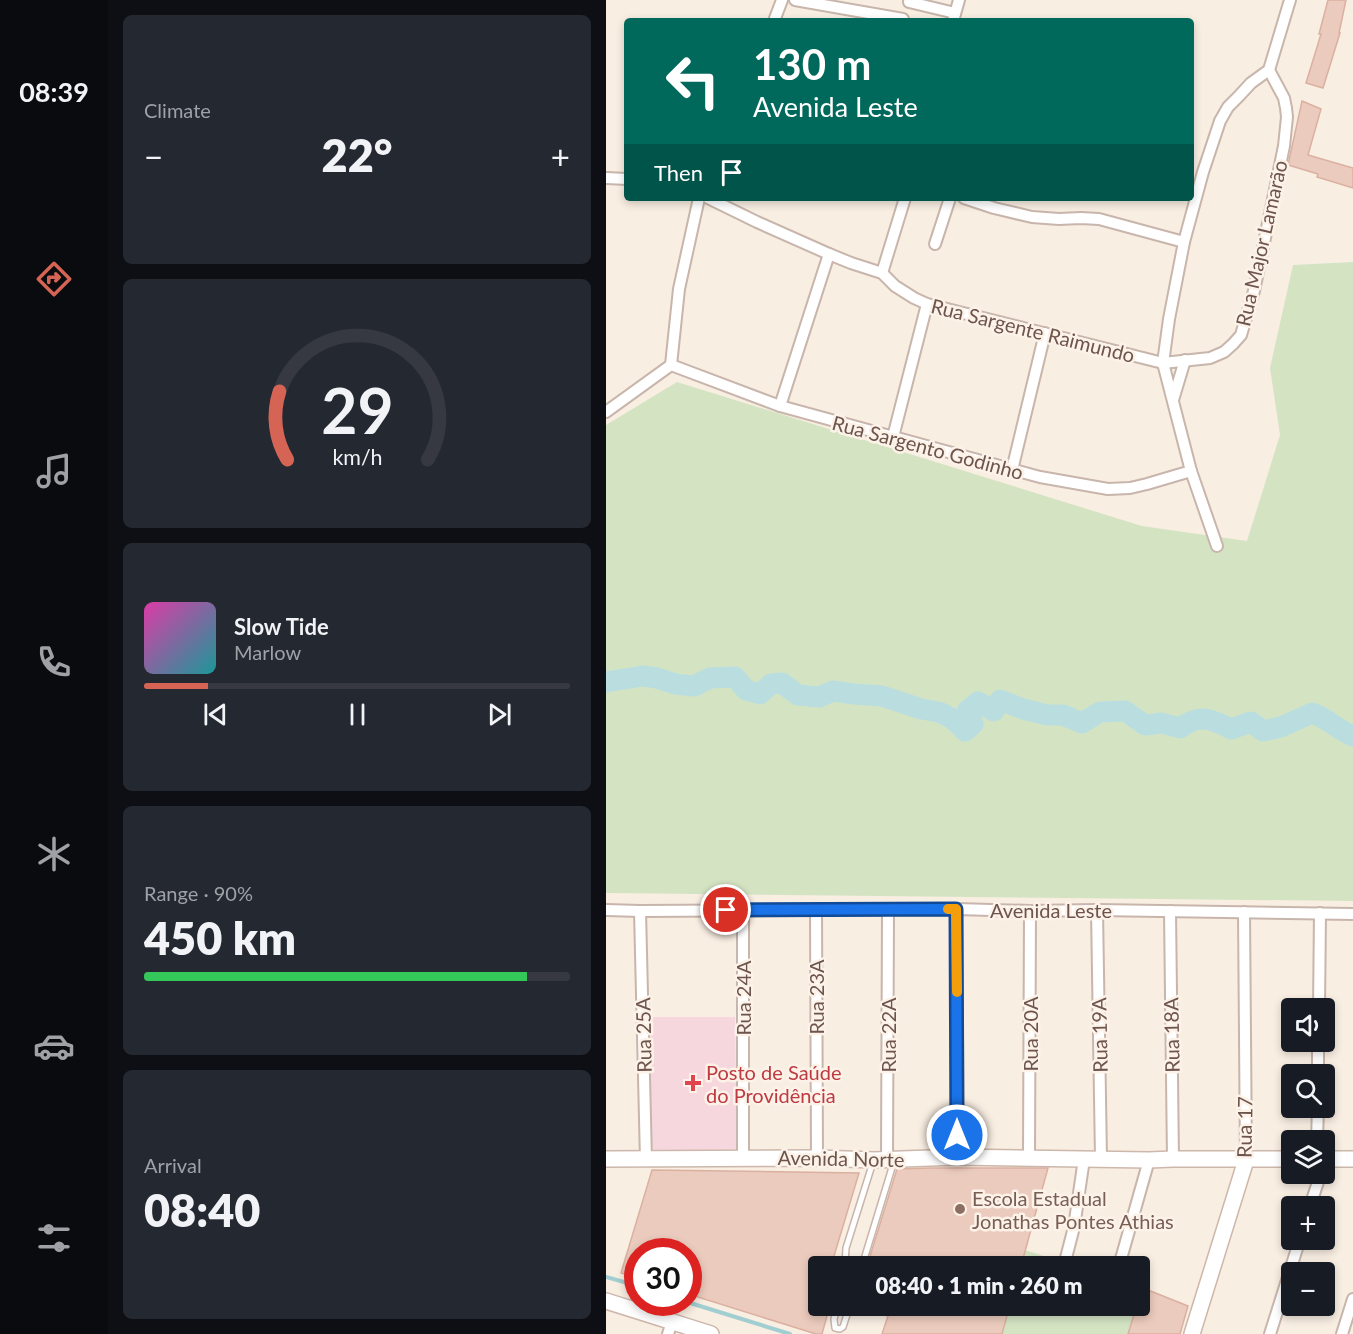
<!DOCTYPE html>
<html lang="en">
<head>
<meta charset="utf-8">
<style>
  :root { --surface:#171b24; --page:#242831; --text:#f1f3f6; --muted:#9ea1a6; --line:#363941; --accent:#d56455 }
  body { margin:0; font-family:Lato,sans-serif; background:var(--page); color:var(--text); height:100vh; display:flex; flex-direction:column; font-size:22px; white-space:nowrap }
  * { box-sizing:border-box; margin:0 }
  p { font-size:20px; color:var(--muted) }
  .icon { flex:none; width:33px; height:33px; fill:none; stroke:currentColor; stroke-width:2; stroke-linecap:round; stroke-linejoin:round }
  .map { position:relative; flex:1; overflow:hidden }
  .drawer { display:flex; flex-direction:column; gap:15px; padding:15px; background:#0d0f14; width:498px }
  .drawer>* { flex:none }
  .top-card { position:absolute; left:18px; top:18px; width:570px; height:183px; border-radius:6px; box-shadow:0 3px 9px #0003; background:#00695c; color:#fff; overflow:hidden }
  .tools { position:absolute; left:675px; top:998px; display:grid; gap:12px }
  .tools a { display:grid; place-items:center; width:54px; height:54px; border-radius:6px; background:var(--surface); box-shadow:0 3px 9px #0003; font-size:30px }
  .speed { position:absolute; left:18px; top:1238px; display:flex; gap:12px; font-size:30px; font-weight:700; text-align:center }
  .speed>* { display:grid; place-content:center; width:78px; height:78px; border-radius:50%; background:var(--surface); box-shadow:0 3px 9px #0003; line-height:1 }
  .speed .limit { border:9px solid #d22; background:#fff; color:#111 }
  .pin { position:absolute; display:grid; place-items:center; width:51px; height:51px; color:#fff; margin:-26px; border:3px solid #fff; border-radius:50%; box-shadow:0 2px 6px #0007 }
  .me { position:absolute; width:66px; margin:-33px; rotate:0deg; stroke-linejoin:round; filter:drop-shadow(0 0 4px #0008) }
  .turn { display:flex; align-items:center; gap:21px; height:126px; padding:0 30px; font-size:27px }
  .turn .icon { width:78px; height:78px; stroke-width:2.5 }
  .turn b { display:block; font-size:42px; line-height:51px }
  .then { display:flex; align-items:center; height:57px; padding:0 30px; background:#0003; gap:12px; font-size:22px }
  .big { font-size:45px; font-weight:800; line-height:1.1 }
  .drawer .tile { flex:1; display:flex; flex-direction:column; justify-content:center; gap:9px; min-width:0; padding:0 21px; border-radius:9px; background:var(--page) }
  .drawer .dial { align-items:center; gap:0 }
  .dial svg { height:156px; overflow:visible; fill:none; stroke:var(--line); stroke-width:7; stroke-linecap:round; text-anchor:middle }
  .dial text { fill:var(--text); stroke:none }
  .song { display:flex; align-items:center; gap:18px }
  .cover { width:72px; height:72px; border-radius:9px; background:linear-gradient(135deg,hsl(320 70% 55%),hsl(180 70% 35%)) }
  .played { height:6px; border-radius:3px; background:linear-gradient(90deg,var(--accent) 15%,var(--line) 15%) }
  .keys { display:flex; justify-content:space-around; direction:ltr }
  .heat { display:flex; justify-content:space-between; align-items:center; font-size:33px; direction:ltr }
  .charge { height:9px; border-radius:4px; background:linear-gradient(90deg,#34c759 90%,var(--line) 0) }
  .trip { position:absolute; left:202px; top:1256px; width:342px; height:60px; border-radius:6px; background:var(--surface); box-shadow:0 3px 9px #0003; font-weight:800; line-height:60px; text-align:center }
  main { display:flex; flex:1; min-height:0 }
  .tabs { display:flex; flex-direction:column; width:108px; justify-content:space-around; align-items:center; background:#090b0e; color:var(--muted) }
  .tabs .icon { width:42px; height:42px }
  .tabs .active { color:var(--accent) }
  .tabs b { font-size:27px; color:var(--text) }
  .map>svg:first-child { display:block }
  .medical { fill:#f6d7de }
  .green { fill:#d4e4c3 }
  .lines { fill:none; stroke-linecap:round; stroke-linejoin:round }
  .stream { stroke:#a1ced0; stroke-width:4 }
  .river { stroke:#badee0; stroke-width:21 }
  .building { fill:#ebcbbd; stroke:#dbb0a0; stroke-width:1.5 }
  .lane-casing { stroke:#c8b5ab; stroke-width:8 }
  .street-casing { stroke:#c8b5ab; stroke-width:14 }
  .secondary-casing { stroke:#cdb7ab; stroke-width:18 }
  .lane { stroke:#fff; stroke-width:5 }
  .street { stroke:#fff; stroke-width:10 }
  .secondary { stroke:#fff; stroke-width:15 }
  .route-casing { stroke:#114b97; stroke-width:15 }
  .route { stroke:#1a73e8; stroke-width:10 }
  .slow { stroke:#f59e0b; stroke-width:10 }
  .health-dot { fill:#e0444e; stroke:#fcf2e8; stroke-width:2 }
  .education-dot { fill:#8d6e63; stroke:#fcf2e8; stroke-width:2 }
  .labels { text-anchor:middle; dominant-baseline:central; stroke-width:5; stroke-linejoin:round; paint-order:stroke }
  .street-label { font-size:20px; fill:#6d544c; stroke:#fcf2e8 }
  .health-label { font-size:20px; fill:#be3a42; stroke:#fcf2e8; text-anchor:start }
  .education-label { font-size:20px; fill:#785e54; stroke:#fcf2e8; text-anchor:start }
</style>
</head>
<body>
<main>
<nav class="tabs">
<b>08:39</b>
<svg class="icon active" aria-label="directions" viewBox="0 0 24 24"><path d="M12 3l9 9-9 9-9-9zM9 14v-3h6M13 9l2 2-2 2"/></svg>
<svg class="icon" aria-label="music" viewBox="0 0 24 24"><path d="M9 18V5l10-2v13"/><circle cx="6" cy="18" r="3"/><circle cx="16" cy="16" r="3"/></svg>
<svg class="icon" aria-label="phone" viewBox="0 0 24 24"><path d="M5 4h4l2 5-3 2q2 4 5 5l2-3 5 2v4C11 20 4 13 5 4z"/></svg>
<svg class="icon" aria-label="climate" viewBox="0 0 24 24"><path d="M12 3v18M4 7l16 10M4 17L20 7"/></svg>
<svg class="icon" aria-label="car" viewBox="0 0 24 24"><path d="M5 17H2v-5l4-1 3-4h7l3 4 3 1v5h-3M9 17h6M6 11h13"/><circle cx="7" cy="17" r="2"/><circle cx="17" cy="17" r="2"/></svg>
<svg class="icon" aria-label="filters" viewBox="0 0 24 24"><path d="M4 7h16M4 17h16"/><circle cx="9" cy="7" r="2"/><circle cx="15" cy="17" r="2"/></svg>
</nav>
<section class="drawer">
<div class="tile"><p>Climate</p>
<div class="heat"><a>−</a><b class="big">22°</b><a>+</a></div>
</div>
<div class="tile dial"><svg viewBox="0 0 100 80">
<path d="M14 69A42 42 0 1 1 86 69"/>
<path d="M14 69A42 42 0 0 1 10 34" stroke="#d56455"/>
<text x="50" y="56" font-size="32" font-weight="700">29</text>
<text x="50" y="72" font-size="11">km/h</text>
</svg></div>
<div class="tile">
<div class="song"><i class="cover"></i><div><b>Slow Tide</b><p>Marlow</p></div></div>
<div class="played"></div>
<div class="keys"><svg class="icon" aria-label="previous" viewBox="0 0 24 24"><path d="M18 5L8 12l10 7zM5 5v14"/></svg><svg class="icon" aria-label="pause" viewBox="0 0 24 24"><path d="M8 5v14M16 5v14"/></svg><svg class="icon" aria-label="next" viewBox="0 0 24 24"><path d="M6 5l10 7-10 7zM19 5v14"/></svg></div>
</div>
<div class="tile"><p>Range · 90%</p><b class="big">450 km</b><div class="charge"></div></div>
<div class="tile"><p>Arrival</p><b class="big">08:40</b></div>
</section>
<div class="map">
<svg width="747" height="1334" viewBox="0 0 747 1334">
  <rect width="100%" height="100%" fill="#f9eee2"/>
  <!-- medical -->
  <path class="medical" d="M 42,1017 L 129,1017 L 131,1149 L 45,1154 Z"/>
  <!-- green -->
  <g class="green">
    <path d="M 747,262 L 747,901 L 0,893 L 0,425 L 71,382 L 536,526 L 641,541 L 674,435 L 664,368 L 687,265 Z"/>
    <path d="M 419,1250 L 469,1266 L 415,1266 Z"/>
    <path d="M 404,1305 L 531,1305 L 522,1334 L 396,1334 Z"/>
  </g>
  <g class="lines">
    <!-- stream -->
    <g class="stream">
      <path d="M 0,1277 L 32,1286"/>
      <path d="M 81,1302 L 184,1334"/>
    </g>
    <!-- river -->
    <path class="river" d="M 0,682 L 37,676 L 51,678 L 69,684 L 88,686 L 104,678 L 129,677 L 140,690 L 154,694 L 165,684 L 176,683 L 192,695 L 213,697 L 227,691 L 248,694 L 276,696 L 315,709 L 333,712 L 347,719 L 359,731 L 367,724 L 362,710 L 372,702 L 388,711 L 394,700 L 417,709 L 441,715 L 457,715 L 476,723 L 494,712 L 519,711 L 539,725 L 556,723 L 574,728 C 593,714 604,718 625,729 L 645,722 L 657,731 L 675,727 L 706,713 C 721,718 732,730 747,736"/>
  </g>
  <!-- building -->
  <g class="building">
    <path d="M 722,0 L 740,0 L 733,33 L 734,33 L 717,88 L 700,83 L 715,34 L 713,34 Z"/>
    <path d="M 696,101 L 715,109 L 702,155 L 747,168 L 747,188 L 711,177 L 712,174 L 682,165 Z"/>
    <path d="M 324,1168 L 442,1168 L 415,1266 L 261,1266 L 291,1169 Z"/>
    <path d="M 46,1170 L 253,1173 L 225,1266 L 213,1266 L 213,1305 L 224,1305 L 216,1334 L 210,1334 L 82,1294 L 82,1251 L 32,1251 L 32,1278 L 15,1273 Z"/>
    <path d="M 537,1288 L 582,1306 L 574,1334 L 522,1334 L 531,1305 L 534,1305 L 534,1297 Z"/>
    <path d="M 252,1305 L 404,1305 L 396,1334 L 276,1334 L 282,1316 L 252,1308 Z"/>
  </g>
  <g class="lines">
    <!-- lane casing -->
    <g class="lane-casing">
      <g id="lane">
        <path d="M 239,1266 L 240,1248 L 267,1162"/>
        <path d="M 256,1266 L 288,1161"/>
        <path d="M 232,1305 L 228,1319 L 229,1328 L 234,1329 L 237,1327 L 244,1305"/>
      </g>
    </g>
    <!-- street casing -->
    <g class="street-casing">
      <g id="street">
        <path d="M 189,0 L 297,19"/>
        <path d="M 303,2 L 349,13"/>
        <path d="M 168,21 L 176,0"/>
        <path d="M 347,21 L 353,0"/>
        <path d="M 0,178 L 21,179"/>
        <path d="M 102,198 L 151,222 L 223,254 L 245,263 L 276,273 L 289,286 L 308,298 L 321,304 L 557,363 L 604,358 L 618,352 L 627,344 L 635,335 L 648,291 L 678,146 L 681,117 L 680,108 L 678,98 L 663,70"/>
        <path d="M 358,198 L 388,208 L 426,217 L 453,219 L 475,218 L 493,219 L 578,242"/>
        <path d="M 329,244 L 344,198"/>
        <path d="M 276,273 L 299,198"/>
        <path d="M 65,365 L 174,406 L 434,477 L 502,489 L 524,488 L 541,484 L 585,471"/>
        <path d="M 65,365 L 73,289 L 93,198"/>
        <path d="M 567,400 L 579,360"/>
        <path d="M 174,406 L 223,254"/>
        <path d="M 0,412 L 65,365"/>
        <path d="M 287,437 L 321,304"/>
        <path d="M 406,470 L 439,333"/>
        <path d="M 611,546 L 585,471 L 557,363 L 563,319 L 578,242 L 597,172 L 614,121 L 622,107 L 633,96 L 645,83 L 663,70 L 684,0"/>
        <path d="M 210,909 L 211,1158"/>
        <path d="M 350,909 L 352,1157"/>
        <path d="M 0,910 L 34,911 L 350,909 L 424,911 L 491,910 L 747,914"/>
        <path d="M 491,910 L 495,1159"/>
        <path d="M 34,911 L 40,1160"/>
        <path d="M 137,911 L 137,1158"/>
        <path d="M 564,911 L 567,1159"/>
        <path d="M 638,912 L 640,1160"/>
        <path d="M 713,1008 L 714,913"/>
        <path d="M 712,1074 L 712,1041"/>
        <path d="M 711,1140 L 712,1107"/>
        <path d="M 423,1157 L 424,911"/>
        <path d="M 281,1160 L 282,910"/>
        <path d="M 704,1206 L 715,1173"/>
        <path d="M 460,1258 L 468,1227 L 478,1159"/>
        <path d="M 513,1266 L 543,1160"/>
        <path d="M 62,1334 L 66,1322"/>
        <path d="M 664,1334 L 694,1239"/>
        <path d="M 736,1334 L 747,1299"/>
      </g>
    </g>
    <!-- secondary casing -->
    <g class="secondary-casing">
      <g id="secondary">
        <path d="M 0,1159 L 211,1158 L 268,1160 L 352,1157 L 543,1160 L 567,1159 L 686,1159"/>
        <path d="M 718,1159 L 747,1159"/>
        <path d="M 0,1301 L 105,1334"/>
        <path d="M 586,1334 L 640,1160"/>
      </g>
    </g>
    <!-- lane -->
    <use href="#lane" class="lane"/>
    <!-- street -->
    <use href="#street" class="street"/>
    <!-- secondary -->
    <use href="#secondary" class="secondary"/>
  </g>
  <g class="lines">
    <!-- route casing -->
    <g class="route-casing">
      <path id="route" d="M 120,910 L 350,909 L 351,1135"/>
    </g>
    <!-- route -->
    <use href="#route" class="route"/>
    <!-- slow -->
    <path class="slow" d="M 342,909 L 350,909 L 351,992"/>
  </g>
  <!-- markers -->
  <path class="health-dot" d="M84 1074h6v6h6v6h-6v6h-6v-6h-6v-6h6z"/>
  <circle class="education-dot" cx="354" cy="1209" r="6"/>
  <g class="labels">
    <!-- street labels -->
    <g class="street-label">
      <text transform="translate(655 243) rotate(-77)">Rua Major Lamarão</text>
      <text transform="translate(427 330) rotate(14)">Rua Sargente Raimundo</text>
      <text transform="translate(322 447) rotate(15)">Rua Sargento Godinho</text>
      <text x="445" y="910">Avenida Leste</text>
      <text transform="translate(210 997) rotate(-90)">Rua 23A</text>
      <text transform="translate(137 998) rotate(-90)">Rua 24A</text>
      <text transform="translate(424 1034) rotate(-90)">Rua 20A</text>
      <text transform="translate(37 1035) rotate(-91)">Rua 25A</text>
      <text transform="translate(282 1035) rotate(-90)">Rua 22A</text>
      <text transform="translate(493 1035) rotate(-91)">Rua 19A</text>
      <text transform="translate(565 1035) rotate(-91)">Rua 18A</text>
      <text transform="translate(638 1127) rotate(-89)">Rua 17</text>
      <text transform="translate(235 1158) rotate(1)">Avenida Norte</text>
    </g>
    <!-- health labels -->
    <g class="health-label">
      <text x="100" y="1072">Posto de Saúde<tspan x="100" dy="23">do Providência</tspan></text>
    </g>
    <!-- education labels -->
    <g class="education-label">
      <text x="366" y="1198">Escola Estadual<tspan x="366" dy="23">Jonathas Pontes Athias</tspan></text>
    </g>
  </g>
</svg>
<div class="tools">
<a><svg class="icon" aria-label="sound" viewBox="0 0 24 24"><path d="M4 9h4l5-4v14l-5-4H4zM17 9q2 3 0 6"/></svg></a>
<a><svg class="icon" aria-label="search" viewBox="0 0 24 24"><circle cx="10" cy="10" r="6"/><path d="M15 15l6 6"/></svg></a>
<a><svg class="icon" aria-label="layers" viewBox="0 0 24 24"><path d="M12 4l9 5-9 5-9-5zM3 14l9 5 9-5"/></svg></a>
<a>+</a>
<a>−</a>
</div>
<div class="speed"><div class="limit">30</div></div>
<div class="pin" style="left:120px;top:910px;background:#d93025"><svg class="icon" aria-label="arrive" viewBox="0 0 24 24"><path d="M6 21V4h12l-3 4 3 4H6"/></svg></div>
<svg class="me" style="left:351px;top:1135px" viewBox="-20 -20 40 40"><circle r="17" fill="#1a73e8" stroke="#fff" stroke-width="3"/><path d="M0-11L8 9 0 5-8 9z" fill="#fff"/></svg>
<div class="trip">08:40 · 1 min · 260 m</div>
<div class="top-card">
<div class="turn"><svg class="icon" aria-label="left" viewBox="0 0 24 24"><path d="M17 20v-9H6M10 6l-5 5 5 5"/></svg><div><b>130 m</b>Avenida Leste</div></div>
<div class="then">Then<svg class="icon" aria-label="arrive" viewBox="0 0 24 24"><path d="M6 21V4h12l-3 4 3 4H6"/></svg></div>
</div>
</div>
</main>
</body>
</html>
